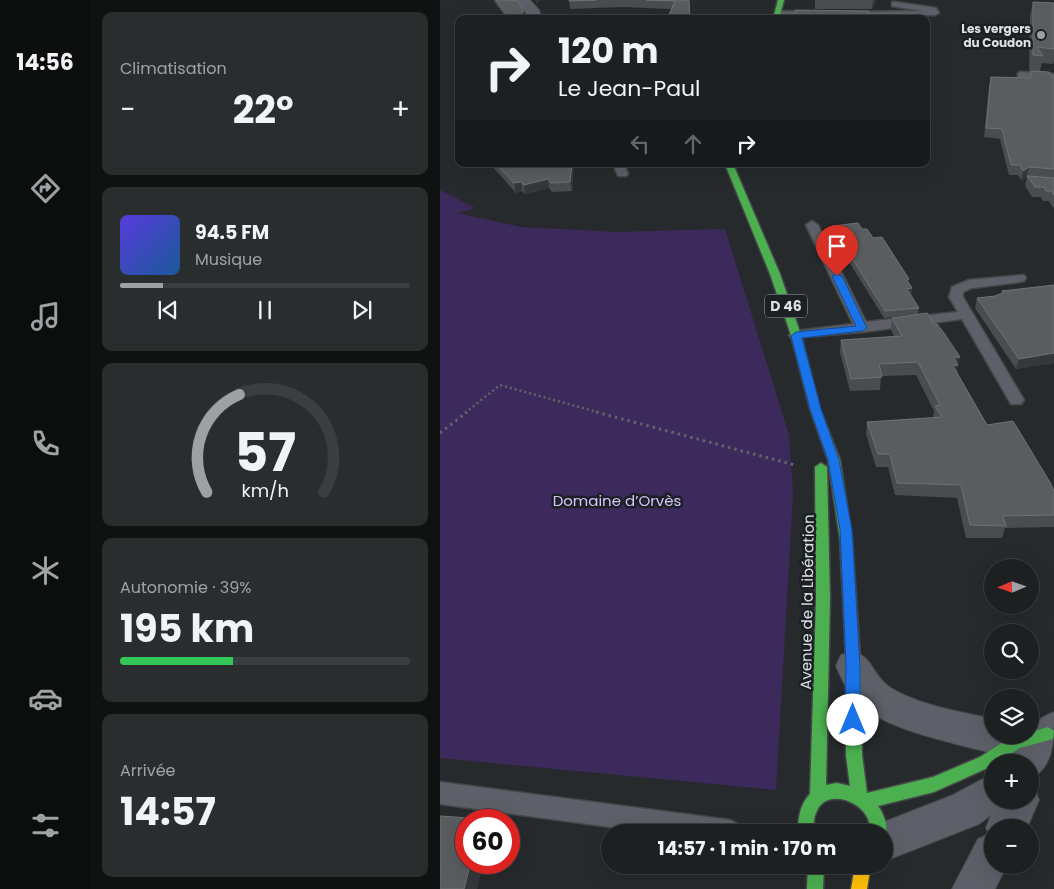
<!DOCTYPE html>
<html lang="fr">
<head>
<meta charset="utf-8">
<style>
  :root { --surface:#1d2021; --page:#2a2d2e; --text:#f1f3f6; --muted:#a0a3a5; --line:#3b3e3f; --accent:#9ea1a4 }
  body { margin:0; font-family:Poppins,sans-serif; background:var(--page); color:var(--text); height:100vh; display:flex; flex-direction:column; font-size:19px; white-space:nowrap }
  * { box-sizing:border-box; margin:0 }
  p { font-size:16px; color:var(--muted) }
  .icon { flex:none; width:28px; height:28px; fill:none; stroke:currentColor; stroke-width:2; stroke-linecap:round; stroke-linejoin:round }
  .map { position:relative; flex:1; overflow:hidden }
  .drawer { display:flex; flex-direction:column; gap:12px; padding:12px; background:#101212; width:350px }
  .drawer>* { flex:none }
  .hud { position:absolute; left:15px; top:15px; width:475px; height:152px; border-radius:10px; box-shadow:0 5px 20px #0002,0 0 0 1px var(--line); background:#1d2021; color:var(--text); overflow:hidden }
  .needle { width:32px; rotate:268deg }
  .tools { position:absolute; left:544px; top:559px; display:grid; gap:10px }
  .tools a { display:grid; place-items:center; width:55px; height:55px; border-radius:50%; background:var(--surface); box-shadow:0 5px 20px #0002,0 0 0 1px var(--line); font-size:25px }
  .speed { position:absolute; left:15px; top:809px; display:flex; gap:10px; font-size:25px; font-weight:700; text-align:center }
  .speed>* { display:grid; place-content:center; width:65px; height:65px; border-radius:50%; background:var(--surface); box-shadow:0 5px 20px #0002,0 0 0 1px var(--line); line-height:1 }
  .speed .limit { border:8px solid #d22; background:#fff; color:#111 }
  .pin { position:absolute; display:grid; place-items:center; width:42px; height:42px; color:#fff; margin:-51px -21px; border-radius:50% 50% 50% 0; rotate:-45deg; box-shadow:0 0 5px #0007 }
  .pin .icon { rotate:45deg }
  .me { position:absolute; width:55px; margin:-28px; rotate:0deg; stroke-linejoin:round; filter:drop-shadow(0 0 4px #0008) }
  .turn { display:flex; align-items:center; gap:18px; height:105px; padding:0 20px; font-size:22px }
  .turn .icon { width:65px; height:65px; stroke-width:2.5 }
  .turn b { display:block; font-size:35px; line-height:42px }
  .lanes { display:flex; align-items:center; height:48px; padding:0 20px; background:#0003; justify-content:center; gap:25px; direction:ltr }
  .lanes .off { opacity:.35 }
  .big { font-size:38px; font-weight:700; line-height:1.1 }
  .drawer .widget { flex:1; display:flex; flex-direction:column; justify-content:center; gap:8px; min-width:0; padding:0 18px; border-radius:10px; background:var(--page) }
  .drawer .dial { align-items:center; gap:0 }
  .dial svg { height:130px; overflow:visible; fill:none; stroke:var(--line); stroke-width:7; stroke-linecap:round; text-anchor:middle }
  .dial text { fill:var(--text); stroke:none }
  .song { display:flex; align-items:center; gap:15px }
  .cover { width:60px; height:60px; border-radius:8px; background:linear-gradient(135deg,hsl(250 70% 55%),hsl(210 70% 35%)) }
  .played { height:5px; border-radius:2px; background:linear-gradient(90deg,var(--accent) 15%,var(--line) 15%) }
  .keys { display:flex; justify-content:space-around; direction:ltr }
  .heat { display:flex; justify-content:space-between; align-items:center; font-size:28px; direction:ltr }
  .charge { height:8px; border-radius:4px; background:linear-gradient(90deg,#34c759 39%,var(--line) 0) }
  .trip { position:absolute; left:161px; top:824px; width:292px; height:50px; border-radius:25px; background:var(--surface); box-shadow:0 5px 20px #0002,0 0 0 1px var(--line); font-weight:700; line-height:50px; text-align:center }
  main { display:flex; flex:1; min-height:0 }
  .dock { display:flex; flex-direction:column; width:90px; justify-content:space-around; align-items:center; background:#0c0d0d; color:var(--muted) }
  .dock .icon { width:35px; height:35px }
  .dock .on { color:var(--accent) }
  .dock b { font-size:22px; color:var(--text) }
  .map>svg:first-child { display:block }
  .green { fill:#3d2a5c }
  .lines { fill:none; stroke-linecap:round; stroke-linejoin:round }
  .lane-casing { stroke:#454749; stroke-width:3 }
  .street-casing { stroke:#454749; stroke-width:2 }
  .fast-casing { stroke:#454749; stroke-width:3 }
  .slow-casing { stroke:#454749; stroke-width:3 }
  .jam-casing { stroke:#454749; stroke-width:3 }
  .path-far1 { stroke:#626469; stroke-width:2.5; stroke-dasharray:2 3; stroke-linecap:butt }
  .path { stroke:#626469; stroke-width:3; stroke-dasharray:2.5 4; stroke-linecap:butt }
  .lane { fill:#5d6068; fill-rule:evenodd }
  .street { fill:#5d6068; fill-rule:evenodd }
  .fast { fill:#4caf50; fill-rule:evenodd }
  .slow { fill:#ffc107; fill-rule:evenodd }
  .jam { fill:#c62828; fill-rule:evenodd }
  .wall { fill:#4a4d4f }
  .shaded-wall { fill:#35383a }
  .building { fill:#5a5d5f; stroke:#6f7274 }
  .route { fill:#1a73e8; stroke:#114b97 }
  .poi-dot { fill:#9ea1a4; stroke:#1b2024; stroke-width:2 }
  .labels { text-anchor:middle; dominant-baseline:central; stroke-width:5; stroke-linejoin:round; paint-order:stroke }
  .far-poi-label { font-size:12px; font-weight:bold; fill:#dee1e4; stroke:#1b2024; text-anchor:end }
  .shield { fill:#1b2024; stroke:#a4a7aa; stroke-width:1 }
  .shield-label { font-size:14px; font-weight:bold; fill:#dee1e4 }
  .park-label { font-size:15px; fill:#d8c5fe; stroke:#1b2024 }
  .street-label { font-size:15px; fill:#dee1e4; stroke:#1b2024 }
</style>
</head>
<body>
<main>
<nav class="dock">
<b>14:56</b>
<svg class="icon on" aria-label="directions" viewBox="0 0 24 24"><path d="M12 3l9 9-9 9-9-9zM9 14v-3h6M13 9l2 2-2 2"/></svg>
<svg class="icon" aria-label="music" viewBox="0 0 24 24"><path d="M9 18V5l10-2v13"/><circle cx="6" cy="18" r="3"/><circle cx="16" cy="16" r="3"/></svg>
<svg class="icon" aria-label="phone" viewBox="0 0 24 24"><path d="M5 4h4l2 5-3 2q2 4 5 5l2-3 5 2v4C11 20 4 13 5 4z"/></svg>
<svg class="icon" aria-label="climate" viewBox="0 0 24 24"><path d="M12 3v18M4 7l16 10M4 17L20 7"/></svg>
<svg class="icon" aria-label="car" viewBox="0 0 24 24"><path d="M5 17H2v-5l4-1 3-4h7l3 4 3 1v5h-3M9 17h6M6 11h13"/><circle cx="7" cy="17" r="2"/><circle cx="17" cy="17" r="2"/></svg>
<svg class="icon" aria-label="filters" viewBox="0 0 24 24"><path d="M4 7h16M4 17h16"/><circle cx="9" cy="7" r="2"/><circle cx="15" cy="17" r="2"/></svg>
</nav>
<section class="drawer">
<div class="widget"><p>Climatisation</p>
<div class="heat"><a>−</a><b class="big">22°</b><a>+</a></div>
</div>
<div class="widget">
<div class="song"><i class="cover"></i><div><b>94.5 FM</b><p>Musique</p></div></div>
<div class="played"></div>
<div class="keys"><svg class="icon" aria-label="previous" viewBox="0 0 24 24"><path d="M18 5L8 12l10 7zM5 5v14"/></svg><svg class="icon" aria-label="pause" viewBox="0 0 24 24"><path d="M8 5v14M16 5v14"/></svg><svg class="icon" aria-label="next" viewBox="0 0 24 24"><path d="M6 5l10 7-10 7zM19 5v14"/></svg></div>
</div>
<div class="widget dial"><svg viewBox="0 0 100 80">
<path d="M14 69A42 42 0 1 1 86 69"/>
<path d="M14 69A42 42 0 0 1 34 9" stroke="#9ea1a4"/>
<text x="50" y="56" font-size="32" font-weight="700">57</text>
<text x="50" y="72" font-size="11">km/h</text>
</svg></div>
<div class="widget"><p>Autonomie · 39%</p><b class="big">195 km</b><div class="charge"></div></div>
<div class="widget"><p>Arrivée</p><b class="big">14:57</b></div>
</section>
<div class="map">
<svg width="614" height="889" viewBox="0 0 614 889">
  <rect width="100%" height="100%" fill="#272a2c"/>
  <!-- green -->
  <path class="green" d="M 0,190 L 35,208 L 17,213 L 81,227 L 177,232 L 285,229 L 349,435 L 353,493 L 336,790 L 0,758 Z"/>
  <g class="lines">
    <!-- lane casing -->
    <g class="lane-casing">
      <g id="lane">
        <path d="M 455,2 L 496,8 L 499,13 L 495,15 L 408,16 L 404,14 L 408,12 L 482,11 L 452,6 L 452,2 Z"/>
        <path d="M 340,11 L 376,12 L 380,14 L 376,16 L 343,15 L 340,15 Z"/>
        <path d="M 581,72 L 614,74 L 614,80 L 578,77 L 578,73 Z"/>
        <path d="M 173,164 L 184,164 L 188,174 L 186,176 L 178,176 Z"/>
        <path d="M 372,221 L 378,225 L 426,322 L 518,312 L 509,297 L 512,287 L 529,280 L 584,275 L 586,278 L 584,281 L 579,282 L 532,288 L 523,292 L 523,297 L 584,400 L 581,404 L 571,404 L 522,319 L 422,332 L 351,338 L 349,335 L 356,331 L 413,324 L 366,225 Z"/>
        <path d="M 0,782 L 290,820 L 298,824 L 302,832 L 208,832 L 0,804 Z"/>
      </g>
    </g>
    <!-- street casing -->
    <g class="street-casing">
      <g id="street">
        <path d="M 75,0 L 90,0 L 99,10 L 102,19 L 88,19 L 85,11 Z"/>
        <path d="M 413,651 C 435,659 432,676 451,688 C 481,706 519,711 552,719 L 552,735 L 590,735 C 590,723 604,716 614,712 C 614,741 614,767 590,779 L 590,762 L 569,762 L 571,758 C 532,747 449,732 420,705 C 409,695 402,680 396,666 L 401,655 Z"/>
        <path d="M 552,774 L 552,800 L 590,800 L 590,785 L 594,787 L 599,800 L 587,828 L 552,828 L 552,865 L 567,865 L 555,889 L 512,889 L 538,839 L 549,834 L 546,828 L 551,815 L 539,824 L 445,861 L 445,832 L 429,832 L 431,827 L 513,795 Z"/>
      </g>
    </g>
    <!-- fast casing -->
    <g class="fast-casing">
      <g id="fast">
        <path d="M 338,0 L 344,0 L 339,19 L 333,19 Z"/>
        <path d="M 285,164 L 293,164 L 340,274 L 361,335 L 380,409 L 400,460 L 412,539 L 410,542 L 402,542 L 400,539 L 388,460 L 370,409 L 351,335 L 330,274 Z"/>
        <path d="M 381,463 L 387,467 L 390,599 L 386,785 L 397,783 L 410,786 L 406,755 L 406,658 L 408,654 L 413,652 L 418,654 L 420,658 L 422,755 L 427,793 L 493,777 L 540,757 L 571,737 L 576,735 L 590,735 L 590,732 L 608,727 L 614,731 L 613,739 L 580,748 L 558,762 L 552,762 L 550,767 L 494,792 L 438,806 C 444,814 449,828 445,837 L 445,832 L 431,832 C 430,828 430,822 427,817 C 418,799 384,789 376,813 C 373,819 374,826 374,832 L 358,832 C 358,818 360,804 370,794 L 376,599 L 375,467 Z"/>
        <path d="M 368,865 L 384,865 L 383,889 L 367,889 Z"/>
      </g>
    </g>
    <!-- slow casing -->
    <g class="slow-casing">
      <path id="slow" d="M 415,865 L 431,865 L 427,889 L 411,889 Z"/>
    </g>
    <!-- jam casing -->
    <g class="jam-casing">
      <path id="jam" d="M 406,534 L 410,536 L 412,539 L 420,658 L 418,662 L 413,664 L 408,662 L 406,658 L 400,539 L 402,536 Z"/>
    </g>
    <!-- path-far1 -->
    <path class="path-far1" d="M 25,413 L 60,385 L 161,413"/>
    <!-- path -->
    <g class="path">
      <path d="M 156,412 L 355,465"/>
      <path d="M 0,433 L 27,412"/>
    </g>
    <!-- lane -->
    <use href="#lane" class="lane"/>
    <!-- street -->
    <use href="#street" class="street"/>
    <!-- fast -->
    <use href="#fast" class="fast"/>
    <!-- slow -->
    <use href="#slow" class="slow"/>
    <!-- jam -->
    <use href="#jam" class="jam"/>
  </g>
  <!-- wall -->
  <g class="wall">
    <path d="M 53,0 L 77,0 L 85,17 L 83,19 L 67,19 Z"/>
    <path d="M 129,0 L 249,0 L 231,9 L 182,7 L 130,9 Z"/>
    <path d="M 375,0 L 436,0 L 432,9 L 375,9 Z"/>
    <path d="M 593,2 L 614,3 L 614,60 L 613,64 L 602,63 L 600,71 L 589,71 L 590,16 Z"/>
    <path d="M 591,71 L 614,80 L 614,209 L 609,201 L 603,201 L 601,197 L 592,197 L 585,186 L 587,177 L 581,180 L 578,175 L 569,175 L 560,139 L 544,137 L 549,86 L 551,77 L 590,77 Z"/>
    <path d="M 50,164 L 134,164 L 132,191 L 112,192 L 109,188 L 85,194 L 82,191 L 76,193 Z"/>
    <path d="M 392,226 L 422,229 L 433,238 L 468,282 L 472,288 L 471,295 L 479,308 L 478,314 L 444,318 L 391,233 Z"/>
    <path d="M 614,285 L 614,363 L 576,369 L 535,308 L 537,298 L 555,296 L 561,294 L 562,291 Z"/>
    <path d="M 452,318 L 518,370 L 517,372 L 547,425 L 614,491 L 614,527 L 565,528 L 562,538 L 526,538 L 517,498 L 455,495 L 448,467 L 436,467 L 426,434 L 427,422 L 493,418 L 494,411 L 476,375 L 441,376 L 440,390 L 410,391 L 400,352 L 401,340 L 454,336 L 451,330 Z"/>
  </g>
  <!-- shaded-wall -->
  <g class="shaded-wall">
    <path d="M 96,0 L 100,0 L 96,4 Z"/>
    <path d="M 433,0 L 436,0 L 432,9 Z"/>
    <path d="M 84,11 L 85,17 L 83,19 L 78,19 Z"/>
    <path d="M 132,164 L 134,164 L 132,191 L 130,182 Z"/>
    <path d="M 589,167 L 587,177 L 581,180 L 583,171 Z"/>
    <path d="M 108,179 L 109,188 L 85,194 L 84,185 Z"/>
    <path d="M 81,182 L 82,191 L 76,193 L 74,183 Z"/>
    <path d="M 472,288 L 471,295 L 467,289 Z"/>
    <path d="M 614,353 L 614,363 L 576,369 L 579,359 Z"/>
    <path d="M 520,357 L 515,378 L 511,379 L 514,358 Z"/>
    <path d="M 31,862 L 44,862 L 37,889 L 24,889 Z"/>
  </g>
  <!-- building -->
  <g class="building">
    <path d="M 56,0 L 77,0 L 84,11 L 78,19 L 70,19 Z"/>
    <path d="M 129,0 L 156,0 L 129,1 Z"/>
    <path d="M 206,0 L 249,0 L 250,19 L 227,19 L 235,1 Z"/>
    <path d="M 593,2 L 614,3 L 614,49 L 597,47 L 603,56 L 593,55 Z"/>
    <path d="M 355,10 L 429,11 L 425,19 L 356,19 Z"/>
    <path d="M 591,71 L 609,72 L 614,80 L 614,169 L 589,167 L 583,171 L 580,165 L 571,165 L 562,129 L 546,128 L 551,77 L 591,78 Z"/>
    <path d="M 56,164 L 132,164 L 130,182 L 111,183 L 108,179 L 84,185 L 81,182 L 74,183 Z"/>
    <path d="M 587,176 L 614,178 L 614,195 L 612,191 L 606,191 L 604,187 L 595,187 Z"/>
    <path d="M 418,223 L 422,229 L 427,229 L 433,238 L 442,237 L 469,279 L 467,280 L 472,288 L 467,289 L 479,308 L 445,311 L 392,226 Z"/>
    <path d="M 614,285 L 614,353 L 579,359 L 537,298 L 555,296 L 563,293 L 562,291 Z"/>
    <path d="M 487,313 L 494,324 L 497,324 L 504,333 L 520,357 L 514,358 L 518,365 L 513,366 L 547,425 L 573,421 L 611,484 L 614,491 L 614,515 L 563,516 L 566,526 L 530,525 L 521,485 L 457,483 L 450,454 L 438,454 L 427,422 L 502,417 L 495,406 L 500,405 L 478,362 L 439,364 L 442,377 L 411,379 L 401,340 L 462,336 L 452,318 Z"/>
    <path d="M 0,816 L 44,819 L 43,820 L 26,820 L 26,862 L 31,862 L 24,889 L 0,889 Z"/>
  </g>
  <!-- route -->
  <path class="route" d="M 397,274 L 402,276 L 427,328 L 422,331 L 362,338 L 381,409 L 399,460 L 412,530 L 420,666 L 420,720 L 418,725 L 413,727 L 407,725 L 405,720 L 406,666 L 400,530 L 388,460 L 370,409 L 351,336 L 356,332 L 416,326 L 392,276 Z"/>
  <!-- markers -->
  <circle class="poi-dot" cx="601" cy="35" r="5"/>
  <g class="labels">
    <!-- far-poi labels -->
    <g class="far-poi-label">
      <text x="591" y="28">Les vergers<tspan x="591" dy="14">du Coudon</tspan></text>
    </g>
    <!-- shield labels -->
    <rect class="shield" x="325" y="294.5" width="42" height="23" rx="4"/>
    <g class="shield-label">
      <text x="346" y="306">D 46</text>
    </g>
    <!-- park labels -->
    <g class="park-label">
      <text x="177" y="500">Domaine d’Orvès</text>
    </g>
    <!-- street labels -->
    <g class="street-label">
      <text transform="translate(367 602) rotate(-89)">Avenue de la Libération</text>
    </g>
  </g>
</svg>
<div class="tools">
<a><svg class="needle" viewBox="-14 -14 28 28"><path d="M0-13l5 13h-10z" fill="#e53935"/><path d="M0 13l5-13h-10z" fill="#a0a3a5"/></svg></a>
<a><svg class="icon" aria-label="search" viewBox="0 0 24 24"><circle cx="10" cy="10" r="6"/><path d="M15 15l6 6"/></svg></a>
<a><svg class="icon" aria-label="layers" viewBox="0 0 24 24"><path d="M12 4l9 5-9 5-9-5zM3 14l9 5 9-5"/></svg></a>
<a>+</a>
<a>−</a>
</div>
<div class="speed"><div class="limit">60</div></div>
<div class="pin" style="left:397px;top:276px;background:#d93025"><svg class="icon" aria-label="arrive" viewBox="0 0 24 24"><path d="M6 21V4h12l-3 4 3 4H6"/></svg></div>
<svg class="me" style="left:413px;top:720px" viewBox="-20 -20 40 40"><circle r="19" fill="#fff"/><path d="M0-13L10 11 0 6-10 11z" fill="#1a73e8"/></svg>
<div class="trip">14:57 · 1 min · 170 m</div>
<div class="hud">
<div class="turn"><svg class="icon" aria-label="right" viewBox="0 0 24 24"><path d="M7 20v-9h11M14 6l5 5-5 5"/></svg><div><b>120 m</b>Le Jean-Paul</div></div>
<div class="lanes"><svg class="icon off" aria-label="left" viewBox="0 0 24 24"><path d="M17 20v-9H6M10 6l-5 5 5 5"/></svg><svg class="icon off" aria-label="ahead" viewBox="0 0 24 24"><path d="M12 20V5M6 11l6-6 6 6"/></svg><svg class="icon" aria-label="right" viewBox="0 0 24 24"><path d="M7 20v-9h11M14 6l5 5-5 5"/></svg></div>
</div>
</div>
</main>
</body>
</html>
